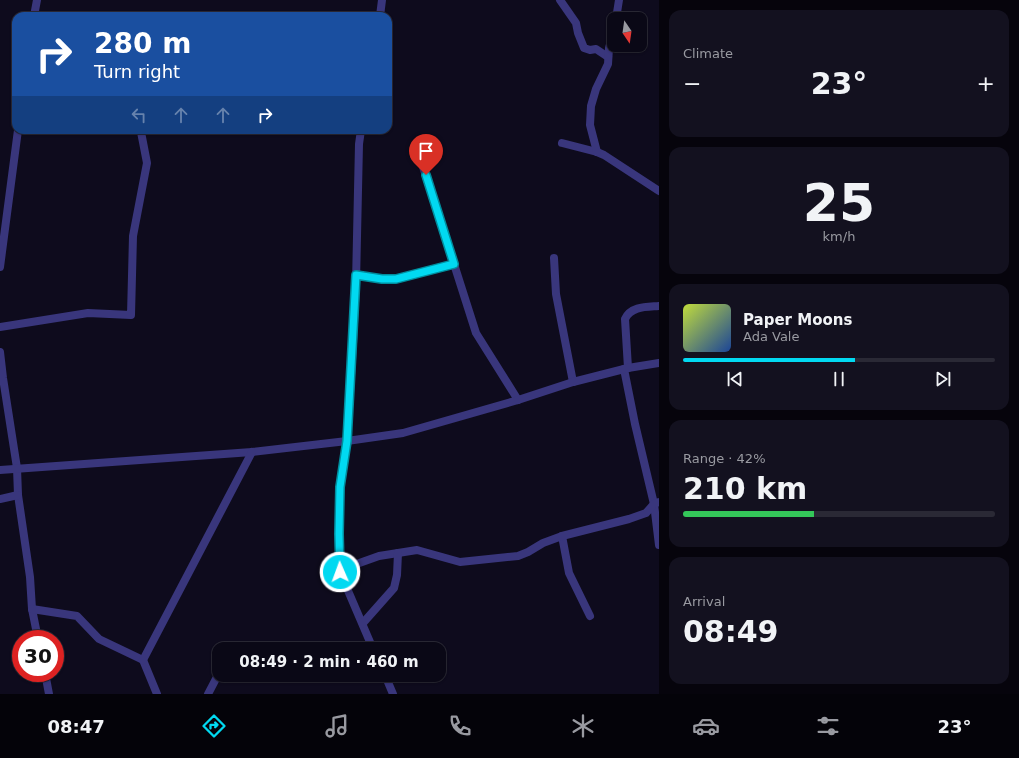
<!DOCTYPE html>
<html lang="en">
<head>
<meta charset="utf-8">
<style>
  :root { --surface:#0a0816; --page:#13111f; --text:#f1f3f6; --muted:#999aa1; --line:#2a2935; --accent:#01d9f1 }
  body { margin:0; font-family:"DejaVu Sans",sans-serif; background:var(--page); color:var(--text); height:100vh; display:flex; flex-direction:column; font-size:15px; white-space:nowrap }
  * { box-sizing:border-box; margin:0 }
  p { font-size:13px; color:var(--muted) }
  .icon { flex:none; width:22px; height:22px; fill:none; stroke:currentColor; stroke-width:2; stroke-linecap:round; stroke-linejoin:round }
  .map { position:relative; flex:1; overflow:hidden }
  .side { display:flex; flex-direction:column; gap:10px; padding:10px; background:#06040c; width:360px }
  .side>* { flex:none }
  .banner { position:absolute; left:12px; top:12px; width:380px; height:122px; border-radius:12px; box-shadow:0 1px 3px #0004,0 0 0 1px var(--line); background:#1a4fa0; color:#fff; overflow:hidden }
  .needle { width:26px; rotate:167deg }
  .buttons { position:absolute; left:607px; top:12px; display:grid; gap:8px }
  .buttons a { display:grid; place-items:center; width:40px; height:40px; border-radius:8px; background:var(--surface); box-shadow:0 1px 3px #0004,0 0 0 1px var(--line); font-size:20px }
  .speed { position:absolute; left:12px; top:630px; display:flex; gap:8px; font-size:20px; font-weight:700; text-align:center }
  .speed>* { display:grid; place-content:center; width:52px; height:52px; border-radius:50%; background:var(--surface); box-shadow:0 1px 3px #0004,0 0 0 1px var(--line); line-height:1 }
  .speed .limit { border:6px solid #d22; background:#fff; color:#111 }
  .pin { position:absolute; display:grid; place-items:center; width:34px; height:34px; color:#fff; margin:-41px -17px; border-radius:50% 50% 50% 0; rotate:-45deg; box-shadow:0 0 4px #0007 }
  .pin .icon { rotate:45deg }
  .me { position:absolute; width:44px; margin:-22px; rotate:358deg; stroke-linejoin:round; filter:drop-shadow(0 0 3px #0008) }
  .turn { display:flex; align-items:center; gap:14px; height:84px; padding:0 16px; font-size:18px }
  .turn .icon { width:52px; height:52px; stroke-width:2.5 }
  .turn b { display:block; font-size:28px; line-height:34px }
  .lanes { display:flex; align-items:center; height:38px; padding:0 16px; background:#0003; justify-content:center; gap:20px; direction:ltr }
  .lanes .off { opacity:.35 }
  .big { font-size:30px; font-weight:600; line-height:1.1 }
  .side .widget { flex:1; display:flex; flex-direction:column; justify-content:center; gap:6px; min-width:0; padding:0 14px; border-radius:12px; background:var(--page) }
  .side .dial { align-items:center; gap:0 }
  .dial b { font-size:52px; line-height:1 }
  .song { display:flex; align-items:center; gap:12px }
  .cover { width:48px; height:48px; border-radius:6px; background:linear-gradient(135deg,hsl(70 70% 55%),hsl(220 70% 35%)) }
  .played { height:4px; border-radius:2px; background:linear-gradient(90deg,var(--accent) 55%,var(--line) 55%) }
  .keys { display:flex; justify-content:space-around; direction:ltr }
  .heat { display:flex; justify-content:space-between; align-items:center; font-size:22px; direction:ltr }
  .charge { height:6px; border-radius:3px; background:linear-gradient(90deg,#34c759 42%,var(--line) 0) }
  .trip { position:absolute; left:212px; top:642px; width:234px; height:40px; border-radius:12px; background:var(--surface); box-shadow:0 1px 3px #0004,0 0 0 1px var(--line); font-weight:600; line-height:40px; text-align:center }
  .tabs { display:flex; height:64px; justify-content:space-around; align-items:center; background:#040309; color:var(--muted) }
  .tabs .icon { width:28px; height:28px }
  .tabs .current { color:var(--accent) }
  .tabs b { font-size:18px; color:var(--text) }
  main { display:flex; flex:1; min-height:0 }
  .map>svg:first-child { display:block }
  .lines { fill:none; stroke-linecap:round; stroke-linejoin:round }
  .minor { stroke:#39367c; stroke-width:8 }
  .route-casing { stroke:#018d9d; stroke-width:10 }
  .route { stroke:#01d9f1; stroke-width:7 }
</style>
</head>
<body>
<main>
<div class="map">
<svg width="659" height="694" viewBox="0 0 659 694">
  <rect width="100%" height="100%" fill="#0e0b1d"/>
  <g class="lines">
    <!-- minor -->
    <g class="minor">
      <path d="M 560,0 L 576,23 L 578,33 L 584,48 L 590,50 L 596,49 L 608,57"/>
      <path d="M 34,16 L 37,0"/>
      <path d="M 380,16 L 382,0"/>
      <path d="M 616,19 L 619,0"/>
      <path d="M 361,130 L 359,144 L 356,283 L 353,344 L 347,441 L 340,487 L 339,534 L 340,572 L 373,649"/>
      <path d="M 562,143 L 597,152 L 604,155 L 659,191"/>
      <path d="M 416,145 L 476,333 L 518,400"/>
      <path d="M 597,152 L 590,125 L 591,106 L 596,89 L 608,64 L 609,48 L 614,30"/>
      <path d="M 554,258 L 556,294 L 573,382"/>
      <path d="M 0,267 L 18,130"/>
      <path d="M 356,275 L 382,279 L 396,279 L 454,264"/>
      <path d="M 0,327 L 88,313 L 131,315 L 133,236 L 147,163 L 141,132 L 139,130"/>
      <path d="M 0,352 L 3,378 L 17,468 L 18,495 L 30,577 L 32,609 L 38,639"/>
      <path d="M 628,368 L 625,319 C 631,306 647,307 659,306"/>
      <path d="M 624,369 L 635,424 L 654,504 L 659,545"/>
      <path d="M 0,470 L 252,452 L 347,441 L 403,433 L 518,400 L 573,382 L 628,368 L 659,363"/>
      <path d="M 0,499 L 18,495"/>
      <path d="M 562,536 L 569,573 L 590,616"/>
      <path d="M 340,572 L 351,566 L 379,556 L 417,550 L 460,562 L 518,556 L 528,552 L 543,543 L 562,536 L 629,519 L 646,513 L 654,504 L 659,502"/>
      <path d="M 32,609 L 77,616 L 99,639 L 143,660 L 157,694"/>
      <path d="M 363,623 L 394,588 L 397,575 L 398,553"/>
      <path d="M 362,649 L 372,645"/>
      <path d="M 143,660 L 252,452"/>
      <path d="M 45,673 L 49,694"/>
      <path d="M 385,675 L 393,694"/>
      <path d="M 208,694 L 219,673"/>
    </g>
  </g>
  <g class="lines">
    <!-- route casing -->
    <g class="route-casing">
      <path id="route" d="M 340,572 L 339,534 L 340,487 L 347,441 L 356,275 L 382,279 L 396,279 L 454,264 L 426,175"/>
    </g>
    <!-- route -->
    <use href="#route" class="route"/>
  </g>
</svg>
<div class="buttons">
<a><svg class="needle" viewBox="-14 -14 28 28"><path d="M0-13l5 13h-10z" fill="#e53935"/><path d="M0 13l5-13h-10z" fill="#999aa1"/></svg></a>
</div>
<div class="speed"><div class="limit">30</div></div>
<div class="pin" style="left:426px;top:175px;background:#d93025"><svg class="icon" aria-label="arrive" viewBox="0 0 24 24"><path d="M6 21V4h12l-3 4 3 4H6"/></svg></div>
<svg class="me" style="left:340px;top:572px" viewBox="-20 -20 40 40"><circle r="17" fill="#01d9f1" stroke="#fff" stroke-width="3"/><path d="M0-11L8 9 0 5-8 9z" fill="#fff"/></svg>
<div class="trip">08:49 · 2 min · 460 m</div>
<div class="banner">
<div class="turn"><svg class="icon" aria-label="right" viewBox="0 0 24 24"><path d="M7 20v-9h11M14 6l5 5-5 5"/></svg><div><b>280 m</b>Turn right</div></div>
<div class="lanes"><svg class="icon off" aria-label="left" viewBox="0 0 24 24"><path d="M17 20v-9H6M10 6l-5 5 5 5"/></svg><svg class="icon off" aria-label="ahead" viewBox="0 0 24 24"><path d="M12 20V5M6 11l6-6 6 6"/></svg><svg class="icon off" aria-label="ahead" viewBox="0 0 24 24"><path d="M12 20V5M6 11l6-6 6 6"/></svg><svg class="icon" aria-label="right" viewBox="0 0 24 24"><path d="M7 20v-9h11M14 6l5 5-5 5"/></svg></div>
</div>
</div>
<section class="side">
<div class="widget"><p>Climate</p>
<div class="heat"><a>−</a><b class="big">23°</b><a>+</a></div>
</div>
<div class="widget dial"><b>25</b><p>km/h</p></div>
<div class="widget">
<div class="song"><i class="cover"></i><div><b>Paper Moons</b><p>Ada Vale</p></div></div>
<div class="played"></div>
<div class="keys"><svg class="icon" aria-label="previous" viewBox="0 0 24 24"><path d="M18 5L8 12l10 7zM5 5v14"/></svg><svg class="icon" aria-label="pause" viewBox="0 0 24 24"><path d="M8 5v14M16 5v14"/></svg><svg class="icon" aria-label="next" viewBox="0 0 24 24"><path d="M6 5l10 7-10 7zM19 5v14"/></svg></div>
</div>
<div class="widget"><p>Range · 42%</p><b class="big">210 km</b><div class="charge"></div></div>
<div class="widget"><p>Arrival</p><b class="big">08:49</b></div>
</section>
</main>
<nav class="tabs">
<b>08:47</b>
<svg class="icon current" aria-label="directions" viewBox="0 0 24 24"><path d="M12 3l9 9-9 9-9-9zM9 14v-3h6M13 9l2 2-2 2"/></svg>
<svg class="icon" aria-label="music" viewBox="0 0 24 24"><path d="M9 18V5l10-2v13"/><circle cx="6" cy="18" r="3"/><circle cx="16" cy="16" r="3"/></svg>
<svg class="icon" aria-label="phone" viewBox="0 0 24 24"><path d="M5 4h4l2 5-3 2q2 4 5 5l2-3 5 2v4C11 20 4 13 5 4z"/></svg>
<svg class="icon" aria-label="climate" viewBox="0 0 24 24"><path d="M12 3v18M4 7l16 10M4 17L20 7"/></svg>
<svg class="icon" aria-label="car" viewBox="0 0 24 24"><path d="M5 17H2v-5l4-1 3-4h7l3 4 3 1v5h-3M9 17h6M6 11h13"/><circle cx="7" cy="17" r="2"/><circle cx="17" cy="17" r="2"/></svg>
<svg class="icon" aria-label="filters" viewBox="0 0 24 24"><path d="M4 7h16M4 17h16"/><circle cx="9" cy="7" r="2"/><circle cx="15" cy="17" r="2"/></svg>
<b>23°</b>
</nav>
</body>
</html>
